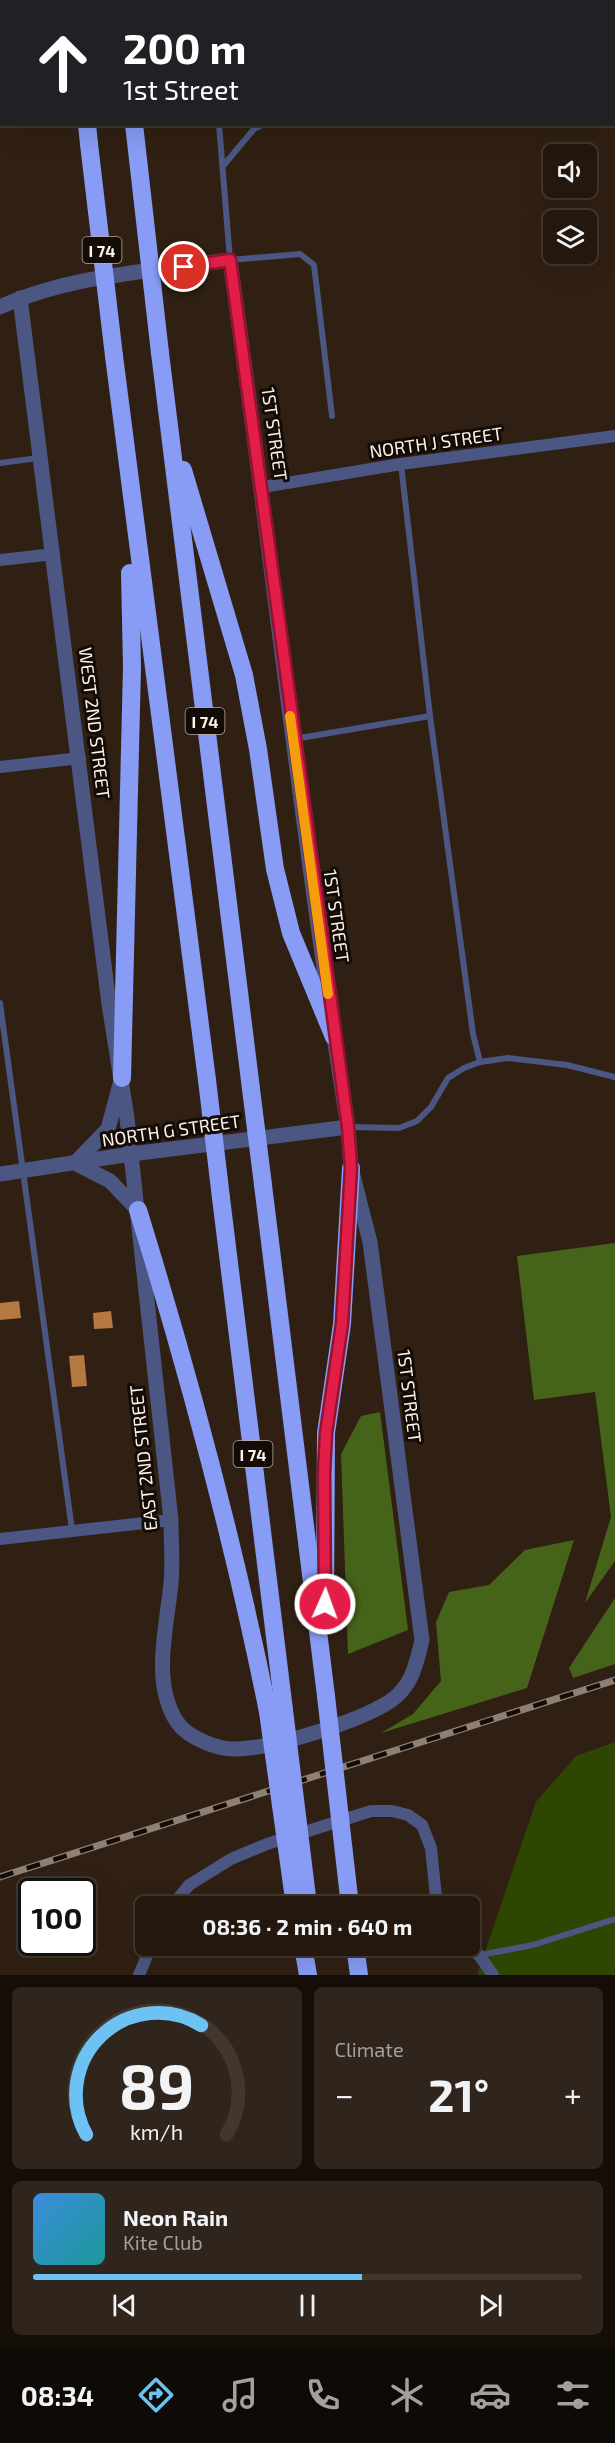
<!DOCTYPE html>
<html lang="en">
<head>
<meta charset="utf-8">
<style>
  :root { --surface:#24180e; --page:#30251c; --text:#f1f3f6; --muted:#a3a09e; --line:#41372e; --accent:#6dc2f3 }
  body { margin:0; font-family:"Exo 2",sans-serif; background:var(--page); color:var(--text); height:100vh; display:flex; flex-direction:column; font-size:22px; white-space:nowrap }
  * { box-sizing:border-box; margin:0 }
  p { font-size:20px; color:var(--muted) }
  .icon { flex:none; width:33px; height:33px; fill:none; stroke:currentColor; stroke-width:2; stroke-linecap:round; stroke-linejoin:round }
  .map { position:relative; height:1975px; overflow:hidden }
  .sheet { display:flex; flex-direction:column; gap:12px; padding:12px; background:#140d08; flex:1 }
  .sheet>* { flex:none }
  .banner { position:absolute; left:0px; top:0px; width:615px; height:126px; box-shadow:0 6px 24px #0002,0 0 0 2px var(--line); background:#202124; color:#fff; overflow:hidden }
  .buttons { position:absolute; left:543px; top:144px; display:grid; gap:12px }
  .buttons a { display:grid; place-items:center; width:54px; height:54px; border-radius:9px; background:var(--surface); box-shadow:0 6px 24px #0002,0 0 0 2px var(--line); font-size:30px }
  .speed { position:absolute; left:18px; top:1878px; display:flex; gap:12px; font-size:30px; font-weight:700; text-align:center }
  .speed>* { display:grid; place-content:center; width:78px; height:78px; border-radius:50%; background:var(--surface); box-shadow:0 6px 24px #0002,0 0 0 2px var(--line); line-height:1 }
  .speed .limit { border:3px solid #111; border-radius:9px; background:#fff; color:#111 }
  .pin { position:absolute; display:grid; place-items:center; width:51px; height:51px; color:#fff; margin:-26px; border:3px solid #fff; border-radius:50%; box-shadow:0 2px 6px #0007 }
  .me { position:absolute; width:66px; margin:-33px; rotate:2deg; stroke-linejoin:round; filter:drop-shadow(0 0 4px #0008) }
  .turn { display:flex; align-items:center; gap:21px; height:126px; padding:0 24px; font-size:27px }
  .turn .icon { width:78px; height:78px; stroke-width:2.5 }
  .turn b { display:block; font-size:42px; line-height:51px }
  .big { font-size:45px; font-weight:700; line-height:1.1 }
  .sheet .card { flex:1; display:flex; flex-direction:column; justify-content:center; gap:9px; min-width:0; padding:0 21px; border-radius:9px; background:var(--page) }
  .sheet .dial { align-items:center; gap:0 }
  .dial svg { height:156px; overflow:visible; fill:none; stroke:var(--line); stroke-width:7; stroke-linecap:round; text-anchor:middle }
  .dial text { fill:var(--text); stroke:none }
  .song { display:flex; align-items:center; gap:18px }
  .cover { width:72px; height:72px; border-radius:9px; background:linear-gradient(135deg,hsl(210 70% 55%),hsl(180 70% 35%)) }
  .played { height:6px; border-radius:3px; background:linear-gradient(90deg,var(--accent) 60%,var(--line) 60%) }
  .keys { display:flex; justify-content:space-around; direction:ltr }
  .heat { display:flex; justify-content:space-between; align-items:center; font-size:33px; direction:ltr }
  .sheet .tiles { flex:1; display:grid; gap:12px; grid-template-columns:1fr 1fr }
  .card:last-child { grid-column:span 2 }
  .trip { position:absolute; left:135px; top:1896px; width:345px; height:60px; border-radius:9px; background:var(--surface); box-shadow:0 6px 24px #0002,0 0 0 2px var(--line); font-weight:700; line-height:60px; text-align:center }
  .menu { display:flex; height:96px; justify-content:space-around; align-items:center; background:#0e0a06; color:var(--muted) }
  .menu .icon { width:42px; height:42px }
  .menu .selected { color:var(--accent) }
  .menu b { font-size:27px; color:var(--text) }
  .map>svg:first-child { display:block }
  .green { fill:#2e4601 }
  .forest { fill:#466419 }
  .building { fill:#b5783f }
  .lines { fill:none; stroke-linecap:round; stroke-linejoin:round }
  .service { stroke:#4c5683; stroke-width:6 }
  .minor { stroke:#4c5683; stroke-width:12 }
  .tertiary { stroke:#4c5683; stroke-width:15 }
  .motorway { stroke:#889bf5; stroke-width:18 }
  .rail-casing { stroke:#8e8075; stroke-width:7 }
  .rail { stroke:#130c06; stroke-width:4.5; stroke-dasharray:14; stroke-linecap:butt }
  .motorway-bridge { stroke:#889bf5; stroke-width:18 }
  .route-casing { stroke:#92132f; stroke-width:15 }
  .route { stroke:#e11d48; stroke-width:10 }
  .slow { stroke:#f59e0b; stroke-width:10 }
  .labels { text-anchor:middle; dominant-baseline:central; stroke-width:6; stroke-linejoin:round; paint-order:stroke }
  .shield { fill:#130c06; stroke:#b7ada5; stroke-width:1.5 }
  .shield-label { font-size:16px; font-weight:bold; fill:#fdf2e9 }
  .street-label { font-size:18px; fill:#fdf2e9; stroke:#130c06 }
</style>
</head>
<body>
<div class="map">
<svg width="615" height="1975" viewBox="0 0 615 1975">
  <rect width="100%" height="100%" fill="#302013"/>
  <!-- green -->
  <path class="green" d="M 615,1742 L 615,1975 L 477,1975 L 536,1802 L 576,1756 Z"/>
  <!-- forest -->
  <g class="forest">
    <path d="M 615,1243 L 615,1561 L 585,1603 L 611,1517 L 595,1392 L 534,1400 L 517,1256 Z"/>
    <path d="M 380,1412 L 408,1630 L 348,1654 L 341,1454 L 361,1416 Z"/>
    <path d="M 574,1540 L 527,1688 L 381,1733 L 413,1714 L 441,1681 L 436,1622 L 449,1592 L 489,1585 L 525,1550 Z"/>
    <path d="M 615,1598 L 615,1664 L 573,1678 L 569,1668 Z"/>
  </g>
  <!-- building -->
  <g class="building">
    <path d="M 19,1301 L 21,1318 L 0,1320 L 0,1303 Z"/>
    <path d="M 111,1311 L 113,1328 L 94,1329 L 93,1313 Z"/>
    <path d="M 84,1355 L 87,1386 L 72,1387 L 69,1356 Z"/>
  </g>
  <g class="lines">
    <!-- service -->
    <g class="service">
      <path d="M 313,2 L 318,0"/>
      <path d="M 614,55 L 615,55"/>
      <path d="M 219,124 L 230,260 L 300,254 L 314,265 L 332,416"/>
      <path d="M 223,166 L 254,129 L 264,124"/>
      <path d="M 0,463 L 38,458"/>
      <path d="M 401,464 L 430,716 L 473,1034 L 480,1062"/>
      <path d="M 294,739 L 430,716"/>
      <path d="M 0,1003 L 72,1530"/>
      <path d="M 349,1127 L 399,1128 L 417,1121 L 431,1107 L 448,1078 L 464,1068 L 480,1062 L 508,1058 L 567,1065 L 615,1077"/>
      <path d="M 480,1955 L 533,1945 L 615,1919"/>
    </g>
    <!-- minor -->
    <g class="minor">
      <path d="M 263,487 L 401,464 L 615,436"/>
      <path d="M 0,560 L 54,554"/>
      <path d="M 0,767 L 80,758"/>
      <path d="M 0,1539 L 171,1520"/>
      <path d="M 172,1906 L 189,1885 L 231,1859 L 267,1844 L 371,1811 L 392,1811 L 408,1815 L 422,1825 L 431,1848 L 437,1906"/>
      <path d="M 463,1946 L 479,1955 L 493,1975"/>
      <path d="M 139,1975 L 151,1946"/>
    </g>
    <!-- tertiary -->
    <g class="tertiary">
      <path d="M 0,307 C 71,275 153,271 230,260 C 271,548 302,839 348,1127 L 351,1168 L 370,1242 L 422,1640 C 416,1665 412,1687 389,1702 C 357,1722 275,1748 237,1749 C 218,1750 188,1738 177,1722 C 151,1682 167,1627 171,1583 C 173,1563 171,1541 171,1520 L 127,1118 L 109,1004 L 20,298"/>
      <path d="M 120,1084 L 108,1129 L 75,1163 L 110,1181 L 138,1210"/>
      <path d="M 0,1174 L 131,1154 L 348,1127"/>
    </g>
    <!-- motorway -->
    <g class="motorway">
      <path d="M 72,0 L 72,2"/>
      <path d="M 118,0 L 118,2"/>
      <path d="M 87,124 L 89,144"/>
      <path d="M 160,353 L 251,1089"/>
      <path d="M 114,356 L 207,1080"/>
      <path d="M 183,470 L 244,675 L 258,749 L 275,869 L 291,933 L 334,1037"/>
      <path d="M 122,1078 L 132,667 L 130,573"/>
      <path d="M 263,1185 L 326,1696"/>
      <path d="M 221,1198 L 284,1710"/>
      <path d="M 138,1210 C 189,1375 234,1542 268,1712"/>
      <path d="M 325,1607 L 326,1433 L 342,1324 L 351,1168"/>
      <path d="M 303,1946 L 308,1975"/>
      <path d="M 355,1946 L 359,1975"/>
    </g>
    <!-- rail casing -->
    <g class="rail-casing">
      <g id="rail">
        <path d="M 243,2 L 244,0"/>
        <path d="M 0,1877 L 615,1680"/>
      </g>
    </g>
    <!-- rail -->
    <use href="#rail" class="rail"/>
    <!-- motorway-bridge -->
    <g class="motorway-bridge">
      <path d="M 134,124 L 160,353"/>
      <path d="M 89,144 L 114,356"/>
      <path d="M 207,1080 L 221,1198"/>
      <path d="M 251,1089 L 263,1185"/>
      <path d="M 326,1696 L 349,1897"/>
      <path d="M 284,1710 L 307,1897"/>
      <path d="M 268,1712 L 294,1899"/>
    </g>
  </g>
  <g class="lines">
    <!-- route casing -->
    <g class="route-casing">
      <path id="route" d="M 184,267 L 230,260 L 348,1127 L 351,1168 L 342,1324 L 326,1433 L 324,1474 L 325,1604"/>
    </g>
    <!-- route -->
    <use href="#route" class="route"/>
    <!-- slow -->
    <path class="slow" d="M 290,716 L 328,994"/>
  </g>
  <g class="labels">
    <!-- shield labels -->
    <g class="shield">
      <rect x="82.5" y="237" width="39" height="26" rx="4.5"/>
      <rect x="185.5" y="708" width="39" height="26" rx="4.5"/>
      <rect x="233.5" y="1441" width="39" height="26" rx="4.5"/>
    </g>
    <g class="shield-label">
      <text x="102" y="250">I 74</text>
      <text x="205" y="721">I 74</text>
      <text x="253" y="1454">I 74</text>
    </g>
    <!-- street labels -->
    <g class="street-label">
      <text transform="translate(275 434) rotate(82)">1ST STREET</text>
      <text transform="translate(436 442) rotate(-8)">NORTH J STREET</text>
      <text transform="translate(95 723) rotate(83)">WEST 2ND STREET</text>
      <text transform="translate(337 916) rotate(82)">1ST STREET</text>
      <text transform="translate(171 1130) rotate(-8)">NORTH G STREET</text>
      <text transform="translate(410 1396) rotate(83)">1ST STREET</text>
      <text transform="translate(143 1458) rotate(-96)">EAST 2ND STREET</text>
    </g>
  </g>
</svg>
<div class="buttons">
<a><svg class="icon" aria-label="sound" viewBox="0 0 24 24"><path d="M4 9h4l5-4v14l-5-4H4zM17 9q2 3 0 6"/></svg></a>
<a><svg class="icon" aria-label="layers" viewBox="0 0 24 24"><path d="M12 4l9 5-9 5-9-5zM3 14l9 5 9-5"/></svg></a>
</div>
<div class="speed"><div class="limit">100</div></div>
<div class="pin" style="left:184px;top:267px;background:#d93025"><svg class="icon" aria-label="arrive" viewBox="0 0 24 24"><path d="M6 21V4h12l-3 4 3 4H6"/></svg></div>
<svg class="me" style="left:325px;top:1604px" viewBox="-20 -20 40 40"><circle r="17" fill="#e11d48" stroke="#fff" stroke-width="3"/><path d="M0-11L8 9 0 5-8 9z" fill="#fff"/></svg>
<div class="trip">08:36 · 2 min · 640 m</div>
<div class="banner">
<div class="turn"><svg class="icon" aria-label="ahead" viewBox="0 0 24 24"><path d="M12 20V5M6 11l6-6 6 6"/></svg><div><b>200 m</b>1st Street</div></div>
</div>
</div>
<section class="sheet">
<div class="tiles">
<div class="card dial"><svg viewBox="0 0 100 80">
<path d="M14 69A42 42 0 1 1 86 69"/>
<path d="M14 69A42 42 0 0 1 73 13" stroke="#6dc2f3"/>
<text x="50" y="56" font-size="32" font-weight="700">89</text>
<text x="50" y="72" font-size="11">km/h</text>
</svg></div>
<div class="card"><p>Climate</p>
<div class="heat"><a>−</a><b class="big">21°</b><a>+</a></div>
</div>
<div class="card">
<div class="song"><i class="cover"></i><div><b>Neon Rain</b><p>Kite Club</p></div></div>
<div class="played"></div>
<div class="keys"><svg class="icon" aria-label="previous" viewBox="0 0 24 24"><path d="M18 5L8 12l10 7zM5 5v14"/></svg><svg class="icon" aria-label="pause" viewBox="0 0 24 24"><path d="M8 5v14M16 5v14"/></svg><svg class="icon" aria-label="next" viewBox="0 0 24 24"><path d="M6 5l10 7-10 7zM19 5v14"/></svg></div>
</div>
</div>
</section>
<nav class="menu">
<b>08:34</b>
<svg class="icon selected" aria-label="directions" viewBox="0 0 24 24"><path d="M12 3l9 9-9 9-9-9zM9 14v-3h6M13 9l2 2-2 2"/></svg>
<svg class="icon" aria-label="music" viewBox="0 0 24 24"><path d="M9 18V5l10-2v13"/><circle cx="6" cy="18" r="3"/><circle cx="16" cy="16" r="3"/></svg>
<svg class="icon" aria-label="phone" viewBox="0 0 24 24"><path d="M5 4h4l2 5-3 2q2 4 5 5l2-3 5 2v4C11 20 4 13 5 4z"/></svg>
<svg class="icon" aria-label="climate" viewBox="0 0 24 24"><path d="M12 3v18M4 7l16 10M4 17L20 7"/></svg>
<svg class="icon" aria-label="car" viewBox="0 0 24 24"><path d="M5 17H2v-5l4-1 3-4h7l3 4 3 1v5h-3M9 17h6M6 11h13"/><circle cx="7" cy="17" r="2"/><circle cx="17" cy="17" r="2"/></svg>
<svg class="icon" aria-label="filters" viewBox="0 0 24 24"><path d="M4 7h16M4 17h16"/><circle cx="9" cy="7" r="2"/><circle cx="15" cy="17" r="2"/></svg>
</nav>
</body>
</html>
